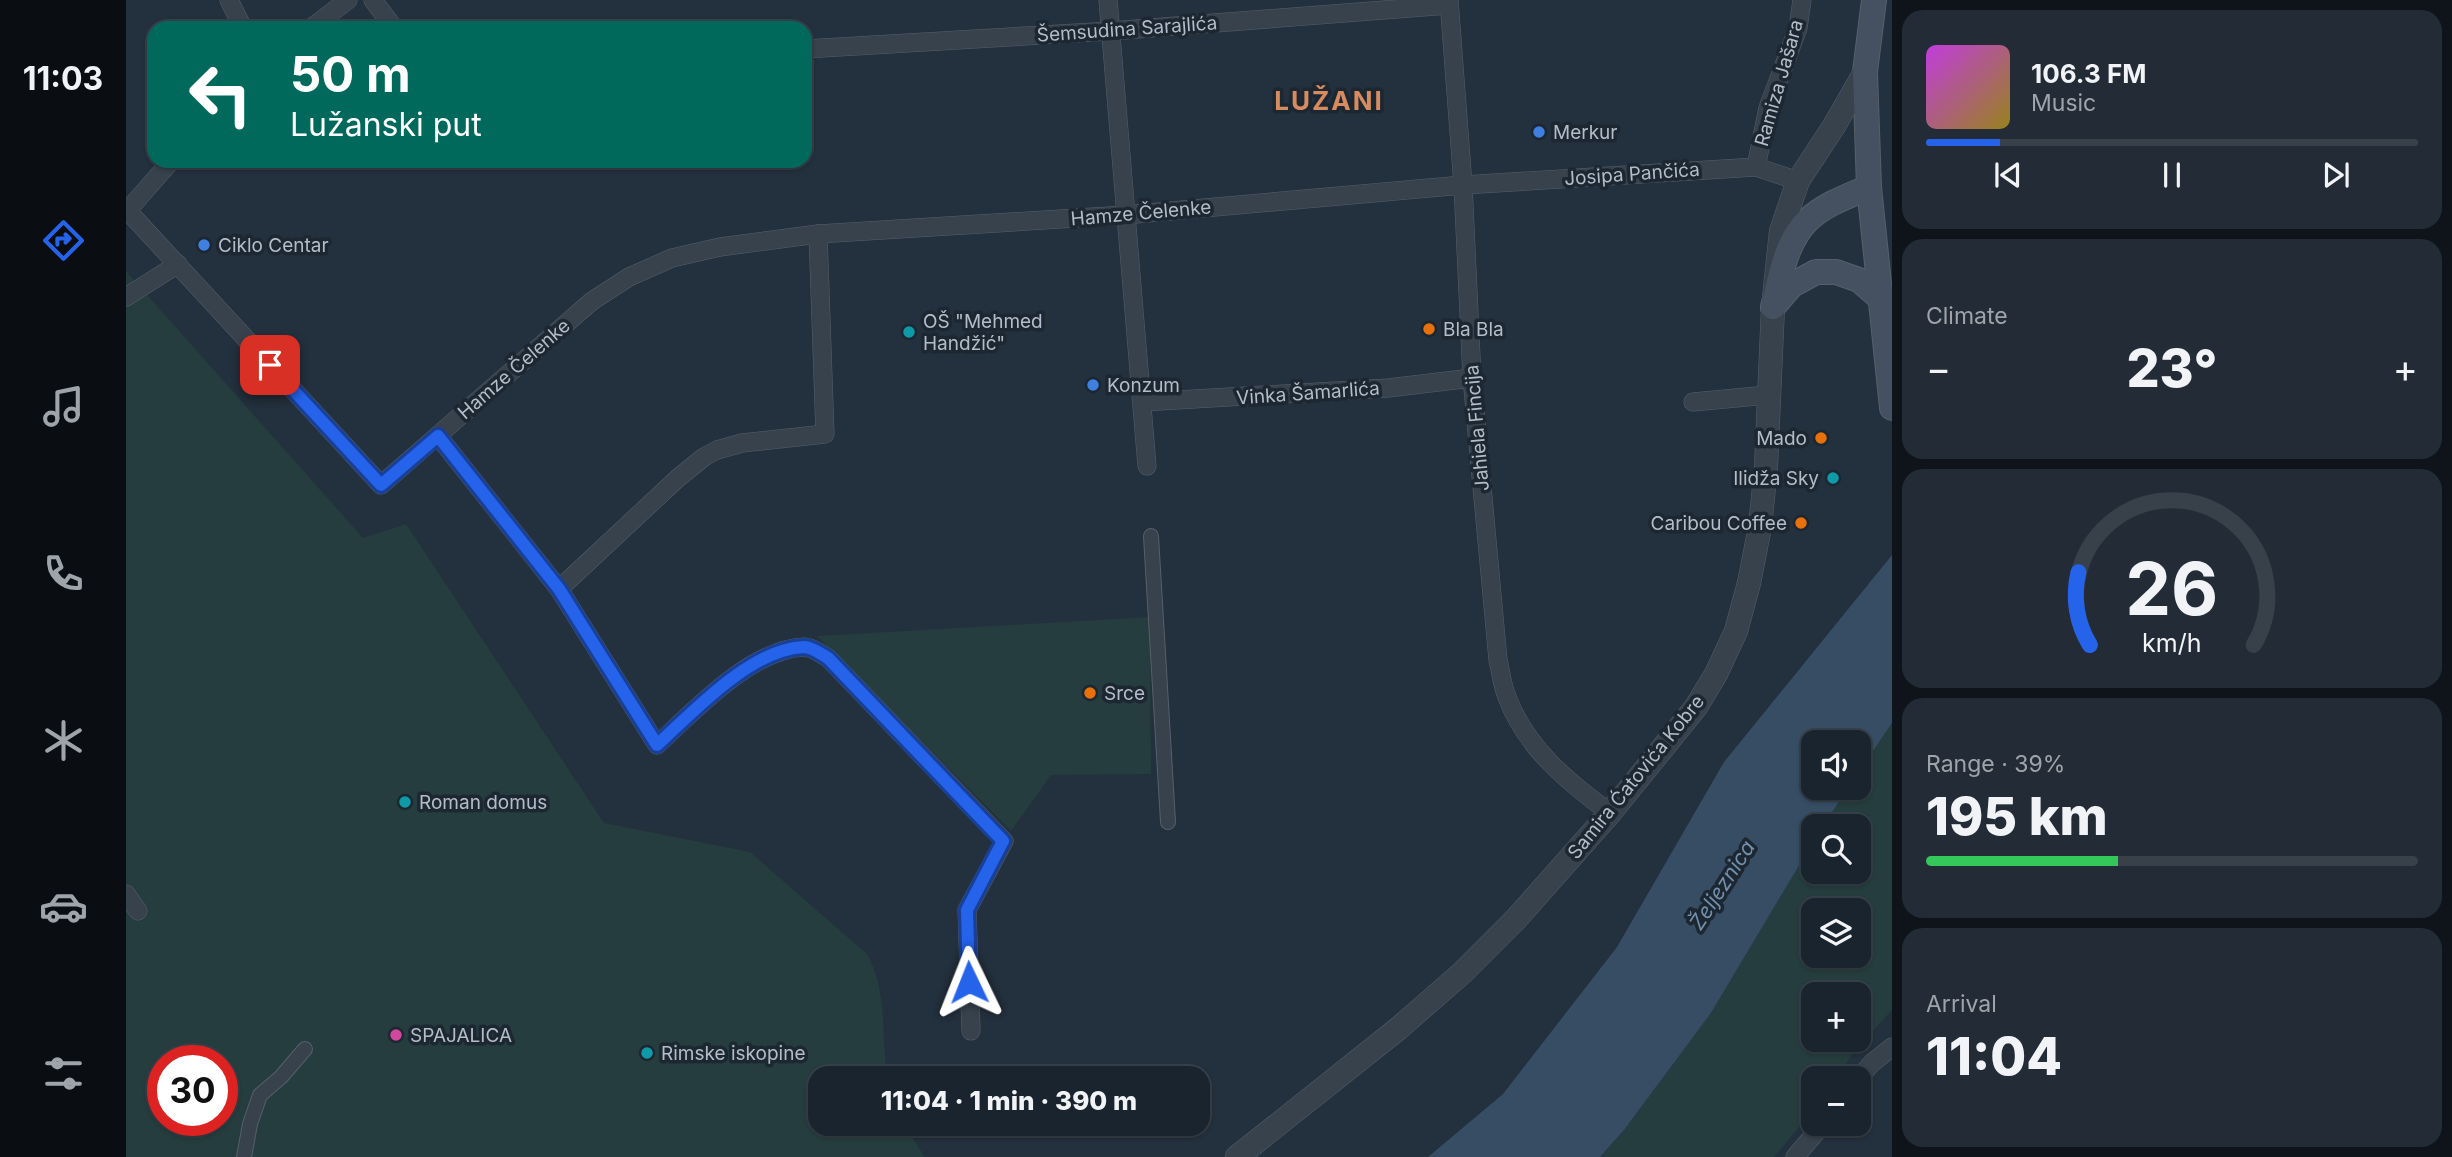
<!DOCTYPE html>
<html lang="en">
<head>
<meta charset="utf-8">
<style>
  :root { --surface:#1a242e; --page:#232c36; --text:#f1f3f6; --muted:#9fa4aa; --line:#38414a; --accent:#2563eb }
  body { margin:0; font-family:Inter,sans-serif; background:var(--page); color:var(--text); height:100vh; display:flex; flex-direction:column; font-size:26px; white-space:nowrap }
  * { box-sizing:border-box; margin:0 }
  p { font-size:23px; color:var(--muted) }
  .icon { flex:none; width:38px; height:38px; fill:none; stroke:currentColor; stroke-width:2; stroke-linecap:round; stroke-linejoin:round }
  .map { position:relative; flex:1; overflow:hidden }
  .details { display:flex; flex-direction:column; gap:10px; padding:10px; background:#0e1419; width:560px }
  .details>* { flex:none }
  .guide { position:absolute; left:21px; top:21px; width:665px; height:147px; border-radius:21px; box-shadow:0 2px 5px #0004,0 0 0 2px var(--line); background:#00695c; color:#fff; overflow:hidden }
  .tools { position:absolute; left:1675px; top:730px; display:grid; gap:14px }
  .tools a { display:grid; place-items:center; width:70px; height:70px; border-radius:14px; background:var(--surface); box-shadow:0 2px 5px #0004,0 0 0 2px var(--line); font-size:35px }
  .speed { position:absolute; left:21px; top:1045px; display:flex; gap:14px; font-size:35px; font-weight:700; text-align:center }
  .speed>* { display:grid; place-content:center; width:91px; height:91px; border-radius:50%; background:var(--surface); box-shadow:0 2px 5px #0004,0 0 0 2px var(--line); line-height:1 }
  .speed .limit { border:10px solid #d22; background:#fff; color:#111 }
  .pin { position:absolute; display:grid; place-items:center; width:60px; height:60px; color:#fff; margin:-30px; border-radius:14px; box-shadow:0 4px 10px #0006 }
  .me { position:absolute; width:77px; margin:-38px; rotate:358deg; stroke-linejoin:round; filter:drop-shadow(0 0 5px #0008) }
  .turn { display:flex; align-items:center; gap:24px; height:147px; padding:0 28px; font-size:32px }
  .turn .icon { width:91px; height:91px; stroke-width:2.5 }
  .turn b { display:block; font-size:49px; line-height:60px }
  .big { font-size:52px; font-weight:800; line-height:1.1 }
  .details .card { flex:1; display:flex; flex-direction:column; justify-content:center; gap:10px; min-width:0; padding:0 24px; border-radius:21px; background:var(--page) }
  .details .dial { align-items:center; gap:0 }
  .dial svg { height:182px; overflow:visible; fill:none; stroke:var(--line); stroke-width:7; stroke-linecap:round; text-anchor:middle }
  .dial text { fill:var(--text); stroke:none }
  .song { display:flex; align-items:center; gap:21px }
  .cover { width:84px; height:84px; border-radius:10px; background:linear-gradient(135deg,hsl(290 70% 55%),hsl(50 70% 35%)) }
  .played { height:7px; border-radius:4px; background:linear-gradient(90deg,var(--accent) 15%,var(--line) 15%) }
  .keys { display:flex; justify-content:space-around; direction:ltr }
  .heat { display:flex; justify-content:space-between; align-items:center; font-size:38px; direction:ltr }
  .charge { height:10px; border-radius:5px; background:linear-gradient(90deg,#34c759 39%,var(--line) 0) }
  .trip { position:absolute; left:682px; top:1066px; width:402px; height:70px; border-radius:21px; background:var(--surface); box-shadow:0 2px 5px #0004,0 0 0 2px var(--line); font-weight:800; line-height:70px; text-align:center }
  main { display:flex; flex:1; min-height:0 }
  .dock { display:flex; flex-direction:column; width:126px; justify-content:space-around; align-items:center; background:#0a0e12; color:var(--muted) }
  .dock .icon { width:49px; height:49px }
  .dock .active { color:var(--accent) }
  .dock b { font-size:32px; color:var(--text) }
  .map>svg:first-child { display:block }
  .green { fill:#253d3e; fill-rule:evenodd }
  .water { fill:#364d64 }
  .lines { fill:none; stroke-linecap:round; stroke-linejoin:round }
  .pedestrian-casing { stroke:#55606b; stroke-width:16 }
  .minor-casing { stroke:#55606b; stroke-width:19 }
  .tertiary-casing { stroke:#55606b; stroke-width:24 }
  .secondary-casing { stroke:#55606b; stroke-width:26 }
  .pedestrian { stroke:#37424d; stroke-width:14 }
  .minor { stroke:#37424d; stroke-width:18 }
  .tertiary { stroke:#37424d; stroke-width:23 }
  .secondary { stroke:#455161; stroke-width:24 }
  .route-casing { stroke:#184099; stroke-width:18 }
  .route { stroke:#2563eb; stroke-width:12 }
  .shop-dot { fill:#3f7fe0; stroke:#1c2732; stroke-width:2.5 }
  .food-dot { fill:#e8710a; stroke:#1c2732; stroke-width:2.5 }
  .culture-dot { fill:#0f9aa8; stroke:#1c2732; stroke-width:2.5 }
  .hotel-dot { fill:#d1479c; stroke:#1c2732; stroke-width:2.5 }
  .labels { text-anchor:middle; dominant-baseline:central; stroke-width:7; stroke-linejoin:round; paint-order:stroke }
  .street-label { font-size:19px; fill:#b3bdc9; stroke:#1c2732 }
  .poi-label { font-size:19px; fill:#b3bdc9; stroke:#1c2732; text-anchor:start }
  .water-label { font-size:21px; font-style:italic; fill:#728fac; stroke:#1c2732 }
  .district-label { font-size:26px; font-weight:bold; letter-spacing:2px; fill:#d78c60; stroke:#1c2732 }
</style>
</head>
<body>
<main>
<nav class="dock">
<b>11:03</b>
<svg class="icon active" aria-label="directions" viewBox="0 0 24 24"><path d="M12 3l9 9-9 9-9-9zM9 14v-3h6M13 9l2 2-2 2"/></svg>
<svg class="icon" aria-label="music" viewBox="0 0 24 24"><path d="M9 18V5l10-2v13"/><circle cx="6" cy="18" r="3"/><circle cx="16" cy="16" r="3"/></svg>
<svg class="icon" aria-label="phone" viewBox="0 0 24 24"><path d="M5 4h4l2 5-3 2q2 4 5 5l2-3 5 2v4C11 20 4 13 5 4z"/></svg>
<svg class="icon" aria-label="climate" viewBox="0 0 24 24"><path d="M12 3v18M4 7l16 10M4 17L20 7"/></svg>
<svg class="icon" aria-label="car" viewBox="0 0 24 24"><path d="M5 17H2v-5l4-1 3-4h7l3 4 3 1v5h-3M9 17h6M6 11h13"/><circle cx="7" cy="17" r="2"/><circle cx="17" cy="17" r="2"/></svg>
<svg class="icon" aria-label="filters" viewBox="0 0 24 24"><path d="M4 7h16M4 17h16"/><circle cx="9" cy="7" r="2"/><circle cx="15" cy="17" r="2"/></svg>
</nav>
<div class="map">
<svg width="1766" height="1157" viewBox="0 0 1766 1157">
  <rect width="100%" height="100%" fill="#23303d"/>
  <!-- green -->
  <g class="green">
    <path d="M 0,271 L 237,538 L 280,524 L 478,823 L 624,852 L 741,954 C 763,994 754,1035 762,1078 L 695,1078 L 695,1124 L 777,1124 L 799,1157 L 0,1157 ZM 37,1060 L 96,1060 L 96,1120 L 37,1120 Z"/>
    <path d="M 1024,617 L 1025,774 L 925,775 L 885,831 L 691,636 Z"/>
    <path d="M 1766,723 L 1766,1010 L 1727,1053 L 1711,1078 L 1687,1078 L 1687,1111 L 1648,1157 L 1474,1157 L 1498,1130 L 1585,1013 L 1687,842 L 1687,872 L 1732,872 L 1732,826 L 1697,826 L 1722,788 L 1732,788 L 1733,772 ZM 1687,910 L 1732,910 L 1732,956 L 1687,956 ZM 1687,994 L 1732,994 L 1732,1040 L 1687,1040 Z"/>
  </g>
  <!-- water -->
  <path class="water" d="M 1766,555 L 1766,723 L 1733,772 L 1732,742 L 1687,742 L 1687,788 L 1722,788 L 1697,826 L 1687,826 L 1687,842 L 1585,1013 L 1498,1130 L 1474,1157 L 1302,1157 L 1377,1094 L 1491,947 L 1598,762 Z"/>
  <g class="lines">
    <!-- pedestrian casing -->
    <g class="pedestrian-casing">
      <g id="pedestrian">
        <path d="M 1025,536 L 1042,822"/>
        <path d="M 118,1157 L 124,1124 L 134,1095 L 155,1077 L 179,1049"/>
      </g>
    </g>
    <!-- minor casing -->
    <g class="minor-casing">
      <g id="minor">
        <path d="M 103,0 L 117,28"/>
        <path d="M 247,0 L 268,28"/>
        <path d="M 982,0 L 1021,466"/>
        <path d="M 1323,0 L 1337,185 L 1346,378 L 1372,660 C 1375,672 1376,685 1381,697 C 1400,748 1442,782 1484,813"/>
        <path d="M 185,28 L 222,0"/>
        <path d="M 679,49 L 985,31 L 1323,5"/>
        <path d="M 1630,167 L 1642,108 L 1672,28 L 1676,0"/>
        <path d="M 0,209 L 255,485 L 466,301 L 503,277 L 546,258 L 594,247 L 692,234 L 999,215 L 1337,185 L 1630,167 L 1672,181"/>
        <path d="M 2,210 L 45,161"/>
        <path d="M 0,297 L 52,264"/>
        <path d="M 1016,402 L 1262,388 L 1346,378"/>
        <path d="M 1567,402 L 1642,395"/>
        <path d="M 312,436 L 433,589 L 531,745 C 568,711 625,649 678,647 C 686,647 695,654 702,658 L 878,841 L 841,910 L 845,1031"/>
        <path d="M 433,589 L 552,478 L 578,457 L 591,450 L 616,443 L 699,434 L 692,234"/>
        <path d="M 0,894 L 12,911"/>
        <path d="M 1732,1079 L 1746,1063 L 1766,1047"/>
        <path d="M 1669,1157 L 1697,1124"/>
      </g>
    </g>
    <!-- tertiary casing -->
    <g class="tertiary-casing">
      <path id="tertiary" d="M 1111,1157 L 1273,1028 L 1336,973 L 1390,919 L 1484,813 L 1570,707 L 1590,674 L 1610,631 L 1623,583 L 1634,527 L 1640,467 L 1647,307 L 1655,231 L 1672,181 L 1708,126 L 1739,72"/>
    </g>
    <!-- secondary casing -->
    <g class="secondary-casing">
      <g id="secondary">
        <path d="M 1748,0 L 1739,72 L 1743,187 L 1766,408"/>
        <path d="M 1647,307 C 1654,279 1659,243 1681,221 C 1697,205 1722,196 1743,187"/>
        <path d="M 1647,307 L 1666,285 L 1690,272 L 1710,272 L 1733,280 L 1755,299"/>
      </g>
    </g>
    <!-- pedestrian -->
    <use href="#pedestrian" class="pedestrian"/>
    <!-- minor -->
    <use href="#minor" class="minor"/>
    <!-- tertiary -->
    <use href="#tertiary" class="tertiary"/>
    <!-- secondary -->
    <use href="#secondary" class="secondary"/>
  </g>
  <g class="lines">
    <!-- route casing -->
    <g class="route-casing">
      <path id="route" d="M 144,365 L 255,485 L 312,436 L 433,589 L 531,745 C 568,711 625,649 678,647 C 686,647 695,654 702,658 L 877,841 L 841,910 L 843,982"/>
    </g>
    <!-- route -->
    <use href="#route" class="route"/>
  </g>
  <!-- markers -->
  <g class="shop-dot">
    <circle cx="1413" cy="132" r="7"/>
    <circle cx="78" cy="245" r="7"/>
    <circle cx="967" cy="385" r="7"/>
  </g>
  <g class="food-dot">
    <circle cx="1303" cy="329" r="7"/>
    <circle cx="1695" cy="438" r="7"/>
    <circle cx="1675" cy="523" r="7"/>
    <circle cx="964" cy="693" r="7"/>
  </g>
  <g class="culture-dot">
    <circle cx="783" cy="332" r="7"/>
    <circle cx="1707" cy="478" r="7"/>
    <circle cx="279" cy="802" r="7"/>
    <circle cx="521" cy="1053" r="7"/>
  </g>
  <circle class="hotel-dot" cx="270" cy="1035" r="7"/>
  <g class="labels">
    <!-- street labels -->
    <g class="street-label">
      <text transform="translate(1001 29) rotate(-4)">Šemsudina Sarajlića</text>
      <text transform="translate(1653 83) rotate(-74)">Ramiza Jašara</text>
      <text transform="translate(1506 174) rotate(-4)">Josipa Pančića</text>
      <text transform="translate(1015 213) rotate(-5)">Hamze Čelenke</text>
      <text transform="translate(388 369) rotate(-41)">Hamze Čelenke</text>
      <text transform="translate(1182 393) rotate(-4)">Vinka Šamarlića</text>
      <text transform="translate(1351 428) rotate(-95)">Jahiela Fincija</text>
      <text transform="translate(1510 777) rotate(-51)">Samira Ćatovića Kobre</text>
    </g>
    <!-- poi labels -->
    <g class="poi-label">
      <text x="1427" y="132">Merkur</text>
      <text x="92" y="245">Ciklo Centar</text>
      <text x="797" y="321">OŠ "Mehmed<tspan x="797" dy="22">Handžić"</tspan></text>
      <text x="1317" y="329">Bla Bla</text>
      <text x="981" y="385">Konzum</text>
      <text x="1681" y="438" text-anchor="end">Mado</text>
      <text x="1693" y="478" text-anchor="end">Ilidža Sky</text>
      <text x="1661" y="523" text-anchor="end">Caribou Coffee</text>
      <text x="978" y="693">Srce</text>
      <text x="293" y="802">Roman domus</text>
      <text x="284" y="1035">SPAJALICA</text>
      <text x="535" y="1053">Rimske iskopine</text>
    </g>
    <!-- water labels -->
    <g class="water-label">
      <text transform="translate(1596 885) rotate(-57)">Željeznica</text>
    </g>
    <!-- district labels -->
    <g class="district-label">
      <text x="1203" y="100">LUŽANI</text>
    </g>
  </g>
</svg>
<div class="tools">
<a><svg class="icon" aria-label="sound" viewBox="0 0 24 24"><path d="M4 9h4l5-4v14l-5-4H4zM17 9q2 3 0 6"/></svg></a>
<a><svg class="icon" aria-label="search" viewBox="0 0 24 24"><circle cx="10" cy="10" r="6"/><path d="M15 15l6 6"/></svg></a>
<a><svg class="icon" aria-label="layers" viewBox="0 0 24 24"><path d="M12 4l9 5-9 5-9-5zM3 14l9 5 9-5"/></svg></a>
<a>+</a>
<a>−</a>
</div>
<div class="speed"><div class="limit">30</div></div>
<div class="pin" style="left:144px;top:365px;background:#d93025"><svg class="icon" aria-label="arrive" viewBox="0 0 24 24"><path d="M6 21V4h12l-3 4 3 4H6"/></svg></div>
<svg class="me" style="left:843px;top:982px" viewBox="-20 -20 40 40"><path d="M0-17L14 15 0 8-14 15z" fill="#2563eb" stroke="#fff" stroke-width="4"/></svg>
<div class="trip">11:04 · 1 min · 390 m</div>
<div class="guide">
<div class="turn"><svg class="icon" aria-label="left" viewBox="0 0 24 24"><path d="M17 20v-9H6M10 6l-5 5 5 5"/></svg><div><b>50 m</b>Lužanski put</div></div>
</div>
</div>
<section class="details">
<div class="card">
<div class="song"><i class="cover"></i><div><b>106.3 FM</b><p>Music</p></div></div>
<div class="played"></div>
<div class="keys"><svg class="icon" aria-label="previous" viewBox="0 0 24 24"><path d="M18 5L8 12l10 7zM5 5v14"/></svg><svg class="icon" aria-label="pause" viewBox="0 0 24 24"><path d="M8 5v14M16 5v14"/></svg><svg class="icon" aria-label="next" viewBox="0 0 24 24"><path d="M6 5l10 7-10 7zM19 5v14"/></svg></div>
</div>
<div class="card"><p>Climate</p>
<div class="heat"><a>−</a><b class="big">23°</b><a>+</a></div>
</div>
<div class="card dial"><svg viewBox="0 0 100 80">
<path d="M14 69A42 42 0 1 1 86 69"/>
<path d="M14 69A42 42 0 0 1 9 37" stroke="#2563eb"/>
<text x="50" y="56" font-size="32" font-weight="700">26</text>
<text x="50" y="72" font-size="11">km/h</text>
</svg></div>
<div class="card"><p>Range · 39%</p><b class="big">195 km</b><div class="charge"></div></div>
<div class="card"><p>Arrival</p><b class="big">11:04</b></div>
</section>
</main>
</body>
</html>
